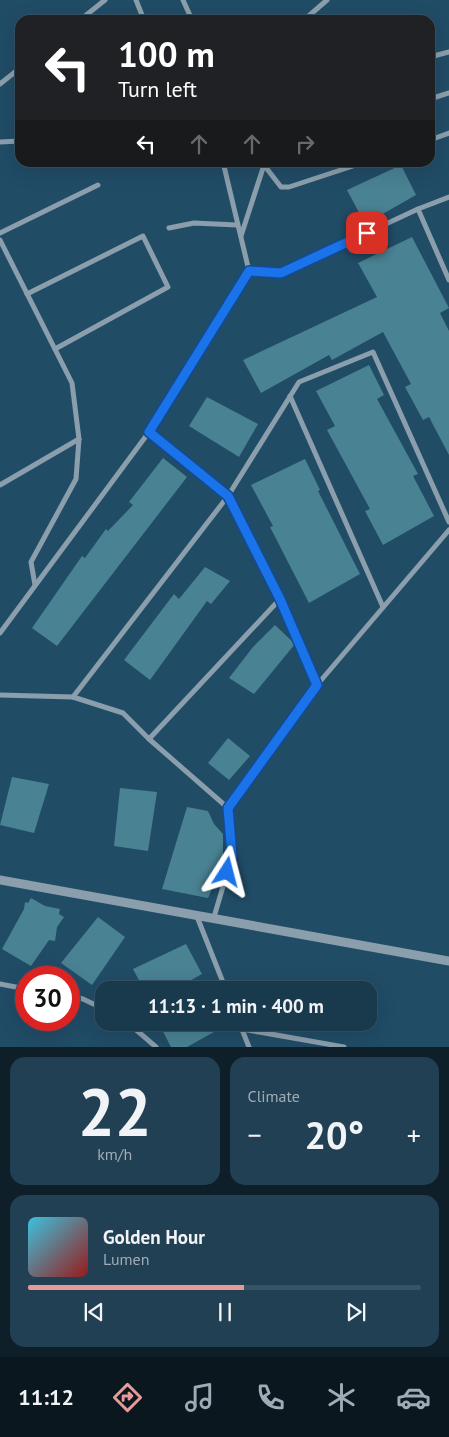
<!DOCTYPE html>
<html lang="en">
<head>
<meta charset="utf-8">
<style>
  :root { --surface:#19394c; --page:#224053; --text:#f1f3f6; --muted:#9facb5; --line:#375364; --accent:#e69b98 }
  body { margin:0; font-family:"PT Sans",sans-serif; background:var(--page); color:var(--text); height:100vh; display:flex; flex-direction:column; font-size:19px; white-space:nowrap }
  * { box-sizing:border-box; margin:0 }
  p { font-size:16px; color:var(--muted) }
  .icon { flex:none; width:28px; height:28px; fill:none; stroke:currentColor; stroke-width:2; stroke-linecap:round; stroke-linejoin:round }
  .map { position:relative; height:1047px; overflow:hidden }
  .panel { display:flex; flex-direction:column; gap:10px; padding:10px; background:#0e1f2a; flex:1 }
  .panel>* { flex:none }
  .top-card { position:absolute; left:15px; top:15px; width:420px; height:152px; border-radius:15px; box-shadow:0 5px 20px #0002,0 0 0 1px var(--line); background:#202124; color:#fff; overflow:hidden }
  .speed { position:absolute; left:15px; top:966px; display:flex; gap:10px; font-size:25px; font-weight:700; text-align:center }
  .speed>* { display:grid; place-content:center; width:65px; height:65px; border-radius:50%; background:var(--surface); box-shadow:0 5px 20px #0002,0 0 0 1px var(--line); line-height:1 }
  .speed .limit { border:8px solid #d22; background:#fff; color:#111 }
  .pin { position:absolute; display:grid; place-items:center; width:42px; height:42px; color:#fff; margin:-21px; border-radius:10px; box-shadow:0 2px 8px #0006 }
  .me { position:absolute; width:55px; margin:-28px; rotate:9deg; stroke-linejoin:round; filter:drop-shadow(0 0 4px #0008) }
  .turn { display:flex; align-items:center; gap:18px; height:105px; padding:0 20px; font-size:22px }
  .turn .icon { width:65px; height:65px; stroke-width:2.5 }
  .turn b { display:block; font-size:35px; line-height:42px }
  .lanes { display:flex; align-items:center; height:48px; padding:0 20px; background:#0003; justify-content:center; gap:25px; direction:ltr }
  .lanes .off { opacity:.35 }
  .big { font-size:38px; font-weight:800; line-height:1.1 }
  .panel .widget { flex:1; display:flex; flex-direction:column; justify-content:center; gap:8px; min-width:0; padding:0 18px; border-radius:15px; background:var(--page) }
  .panel .dial { align-items:center; gap:0 }
  .dial b { font-size:65px; line-height:1 }
  .song { display:flex; align-items:center; gap:15px }
  .cover { width:60px; height:60px; border-radius:8px; background:linear-gradient(135deg,hsl(190 70% 55%),hsl(0 70% 35%)) }
  .played { height:5px; border-radius:2px; background:linear-gradient(90deg,var(--accent) 55%,var(--line) 55%) }
  .keys { display:flex; justify-content:space-around; direction:ltr }
  .heat { display:flex; justify-content:space-between; align-items:center; font-size:28px; direction:ltr }
  .panel .tiles { flex:1; display:grid; gap:10px; grid-template-columns:1fr 1fr }
  .widget:last-child { grid-column:span 2 }
  .trip { position:absolute; left:95px; top:981px; width:282px; height:50px; border-radius:15px; background:var(--surface); box-shadow:0 5px 20px #0002,0 0 0 1px var(--line); font-weight:800; line-height:50px; text-align:center }
  .dock { display:flex; height:80px; justify-content:space-around; align-items:center; background:#0a171e; color:var(--muted) }
  .dock .icon { width:35px; height:35px }
  .dock .current { color:var(--accent) }
  .dock b { font-size:22px; color:var(--text) }
  .map>svg:first-child { display:block }
  .building { fill:#498293 }
  .lines { fill:none; stroke-linecap:round; stroke-linejoin:round }
  .minor { stroke:#8b9eac; stroke-width:5 }
  .tertiary { stroke:#8b9eac; stroke-width:9 }
  .route-casing { stroke:#114b97; stroke-width:12 }
  .route { stroke:#1a73e8; stroke-width:9 }
</style>
</head>
<body>
<div class="map">
<svg width="449" height="1047" viewBox="0 0 449 1047">
  <rect width="100%" height="100%" fill="#214c66"/>
  <!-- building -->
  <g class="building">
    <path d="M 401,165 L 416,195 L 365,224 L 347,190 Z"/>
    <path d="M 412,237 L 449,308 L 440,313 L 449,331 L 449,455 L 429,417 L 423,420 L 405,387 L 411,384 L 383,332 L 332,360 L 329,355 L 261,393 L 243,360 L 377,297 L 358,263 Z"/>
    <path d="M 369,365 L 384,395 L 377,399 L 418,474 L 413,476 L 434,516 L 383,545 L 365,511 L 370,509 L 327,430 L 335,426 L 316,391 Z"/>
    <path d="M 207,397 L 258,424 L 239,457 L 189,426 Z"/>
    <path d="M 163,458 L 187,477 L 57,646 L 32,628 L 82,556 L 85,558 L 106,529 L 108,531 L 133,505 L 129,502 Z"/>
    <path d="M 305,459 L 320,490 L 318,491 L 360,574 L 309,603 L 270,527 L 273,526 L 251,485 Z"/>
    <path d="M 205,567 L 230,581 L 211,604 L 207,601 L 150,680 L 124,660 L 174,594 L 179,599 Z"/>
    <path d="M 275,625 L 295,644 L 254,694 L 229,678 L 253,647 Z"/>
    <path d="M 228,738 L 250,756 L 229,780 L 208,763 Z"/>
    <path d="M 12,777 L 49,784 L 34,833 L 0,825 Z"/>
    <path d="M 120,788 L 157,792 L 148,851 L 114,846 Z"/>
    <path d="M 187,807 L 208,811 L 214,824 L 223,834 L 223,863 L 208,898 L 162,889 Z"/>
    <path d="M 31,898 L 45,906 L 60,909 L 59,914 L 64,917 L 57,927 L 55,941 L 49,940 L 31,966 L 2,949 L 24,909 L 25,902 L 28,903 Z"/>
    <path d="M 98,917 L 125,937 L 92,985 L 61,963 Z"/>
    <path d="M 186,944 L 202,974 L 173,990 L 144,990 L 133,969 Z"/>
    <path d="M 158,1022 L 232,1022 L 187,1047 L 171,1047 Z"/>
  </g>
  <g class="lines">
    <!-- minor -->
    <g class="minor">
      <path d="M 136,0 L 144,20"/>
      <path d="M 183,0 L 192,20"/>
      <path d="M 80,20 L 105,0"/>
      <path d="M 304,20 L 327,0"/>
      <path d="M 430,57 L 449,52"/>
      <path d="M 0,84 L 20,68"/>
      <path d="M 430,99 L 449,93"/>
      <path d="M 430,140 L 449,133"/>
      <path d="M 0,142 L 20,141"/>
      <path d="M 223,162 L 249,271"/>
      <path d="M 264,162 L 264,165 L 281,187 L 289,187 L 365,162"/>
      <path d="M 418,209 L 449,280"/>
      <path d="M 169,228 L 194,223 L 237,225"/>
      <path d="M 0,233 L 98,185"/>
      <path d="M 241,236 L 264,165"/>
      <path d="M 0,240 L 72,383 L 79,439 L 76,479 L 31,562 L 35,585"/>
      <path d="M 27,294 L 143,236 L 168,287 L 55,349"/>
      <path d="M 290,396 L 383,607"/>
      <path d="M 0,485 L 79,439"/>
      <path d="M 280,599 L 317,685"/>
      <path d="M 0,633 L 149,432 L 249,271 L 281,273 L 418,209 L 449,197"/>
      <path d="M 0,695 L 73,697 L 123,713 L 149,739 L 280,599 L 228,496 L 299,382 L 373,352 L 449,522"/>
      <path d="M 73,697 L 228,496 L 149,432"/>
      <path d="M 149,739 L 228,808"/>
      <path d="M 196,914 L 226,990"/>
      <path d="M 214,917 L 232,856 L 228,808 L 317,685 L 449,530"/>
      <path d="M 0,984 L 26,989"/>
      <path d="M 69,996 L 83,999 L 104,1009"/>
      <path d="M 127,1022 L 156,1047"/>
      <path d="M 239,1022 L 249,1047"/>
      <path d="M 242,1029 L 344,1047"/>
    </g>
    <!-- tertiary -->
    <path class="tertiary" d="M 0,880 L 449,961"/>
  </g>
  <g class="lines">
    <!-- route casing -->
    <g class="route-casing">
      <path id="route" d="M 227,872 L 232,856 L 228,808 L 317,685 L 280,599 L 228,496 L 149,432 L 249,271 L 281,273 L 367,233"/>
    </g>
    <!-- route -->
    <use href="#route" class="route"/>
  </g>
</svg>
<div class="speed"><div class="limit">30</div></div>
<div class="pin" style="left:367px;top:233px;background:#d93025"><svg class="icon" aria-label="arrive" viewBox="0 0 24 24"><path d="M6 21V4h12l-3 4 3 4H6"/></svg></div>
<svg class="me" style="left:227px;top:872px" viewBox="-20 -20 40 40"><path d="M0-17L14 15 0 8-14 15z" fill="#1a73e8" stroke="#fff" stroke-width="4"/></svg>
<div class="trip">11:13 · 1 min · 400 m</div>
<div class="top-card">
<div class="turn"><svg class="icon" aria-label="left" viewBox="0 0 24 24"><path d="M17 20v-9H6M10 6l-5 5 5 5"/></svg><div><b>100 m</b>Turn left</div></div>
<div class="lanes"><svg class="icon" aria-label="left" viewBox="0 0 24 24"><path d="M17 20v-9H6M10 6l-5 5 5 5"/></svg><svg class="icon off" aria-label="ahead" viewBox="0 0 24 24"><path d="M12 20V5M6 11l6-6 6 6"/></svg><svg class="icon off" aria-label="ahead" viewBox="0 0 24 24"><path d="M12 20V5M6 11l6-6 6 6"/></svg><svg class="icon off" aria-label="right" viewBox="0 0 24 24"><path d="M7 20v-9h11M14 6l5 5-5 5"/></svg></div>
</div>
</div>
<section class="panel">
<div class="tiles">
<div class="widget dial"><b>22</b><p>km/h</p></div>
<div class="widget"><p>Climate</p>
<div class="heat"><a>−</a><b class="big">20°</b><a>+</a></div>
</div>
<div class="widget">
<div class="song"><i class="cover"></i><div><b>Golden Hour</b><p>Lumen</p></div></div>
<div class="played"></div>
<div class="keys"><svg class="icon" aria-label="previous" viewBox="0 0 24 24"><path d="M18 5L8 12l10 7zM5 5v14"/></svg><svg class="icon" aria-label="pause" viewBox="0 0 24 24"><path d="M8 5v14M16 5v14"/></svg><svg class="icon" aria-label="next" viewBox="0 0 24 24"><path d="M6 5l10 7-10 7zM19 5v14"/></svg></div>
</div>
</div>
</section>
<nav class="dock">
<b>11:12</b>
<svg class="icon current" aria-label="directions" viewBox="0 0 24 24"><path d="M12 3l9 9-9 9-9-9zM9 14v-3h6M13 9l2 2-2 2"/></svg>
<svg class="icon" aria-label="music" viewBox="0 0 24 24"><path d="M9 18V5l10-2v13"/><circle cx="6" cy="18" r="3"/><circle cx="16" cy="16" r="3"/></svg>
<svg class="icon" aria-label="phone" viewBox="0 0 24 24"><path d="M5 4h4l2 5-3 2q2 4 5 5l2-3 5 2v4C11 20 4 13 5 4z"/></svg>
<svg class="icon" aria-label="climate" viewBox="0 0 24 24"><path d="M12 3v18M4 7l16 10M4 17L20 7"/></svg>
<svg class="icon" aria-label="car" viewBox="0 0 24 24"><path d="M5 17H2v-5l4-1 3-4h7l3 4 3 1v5h-3M9 17h6M6 11h13"/><circle cx="7" cy="17" r="2"/><circle cx="17" cy="17" r="2"/></svg>
</nav>
</body>
</html>
